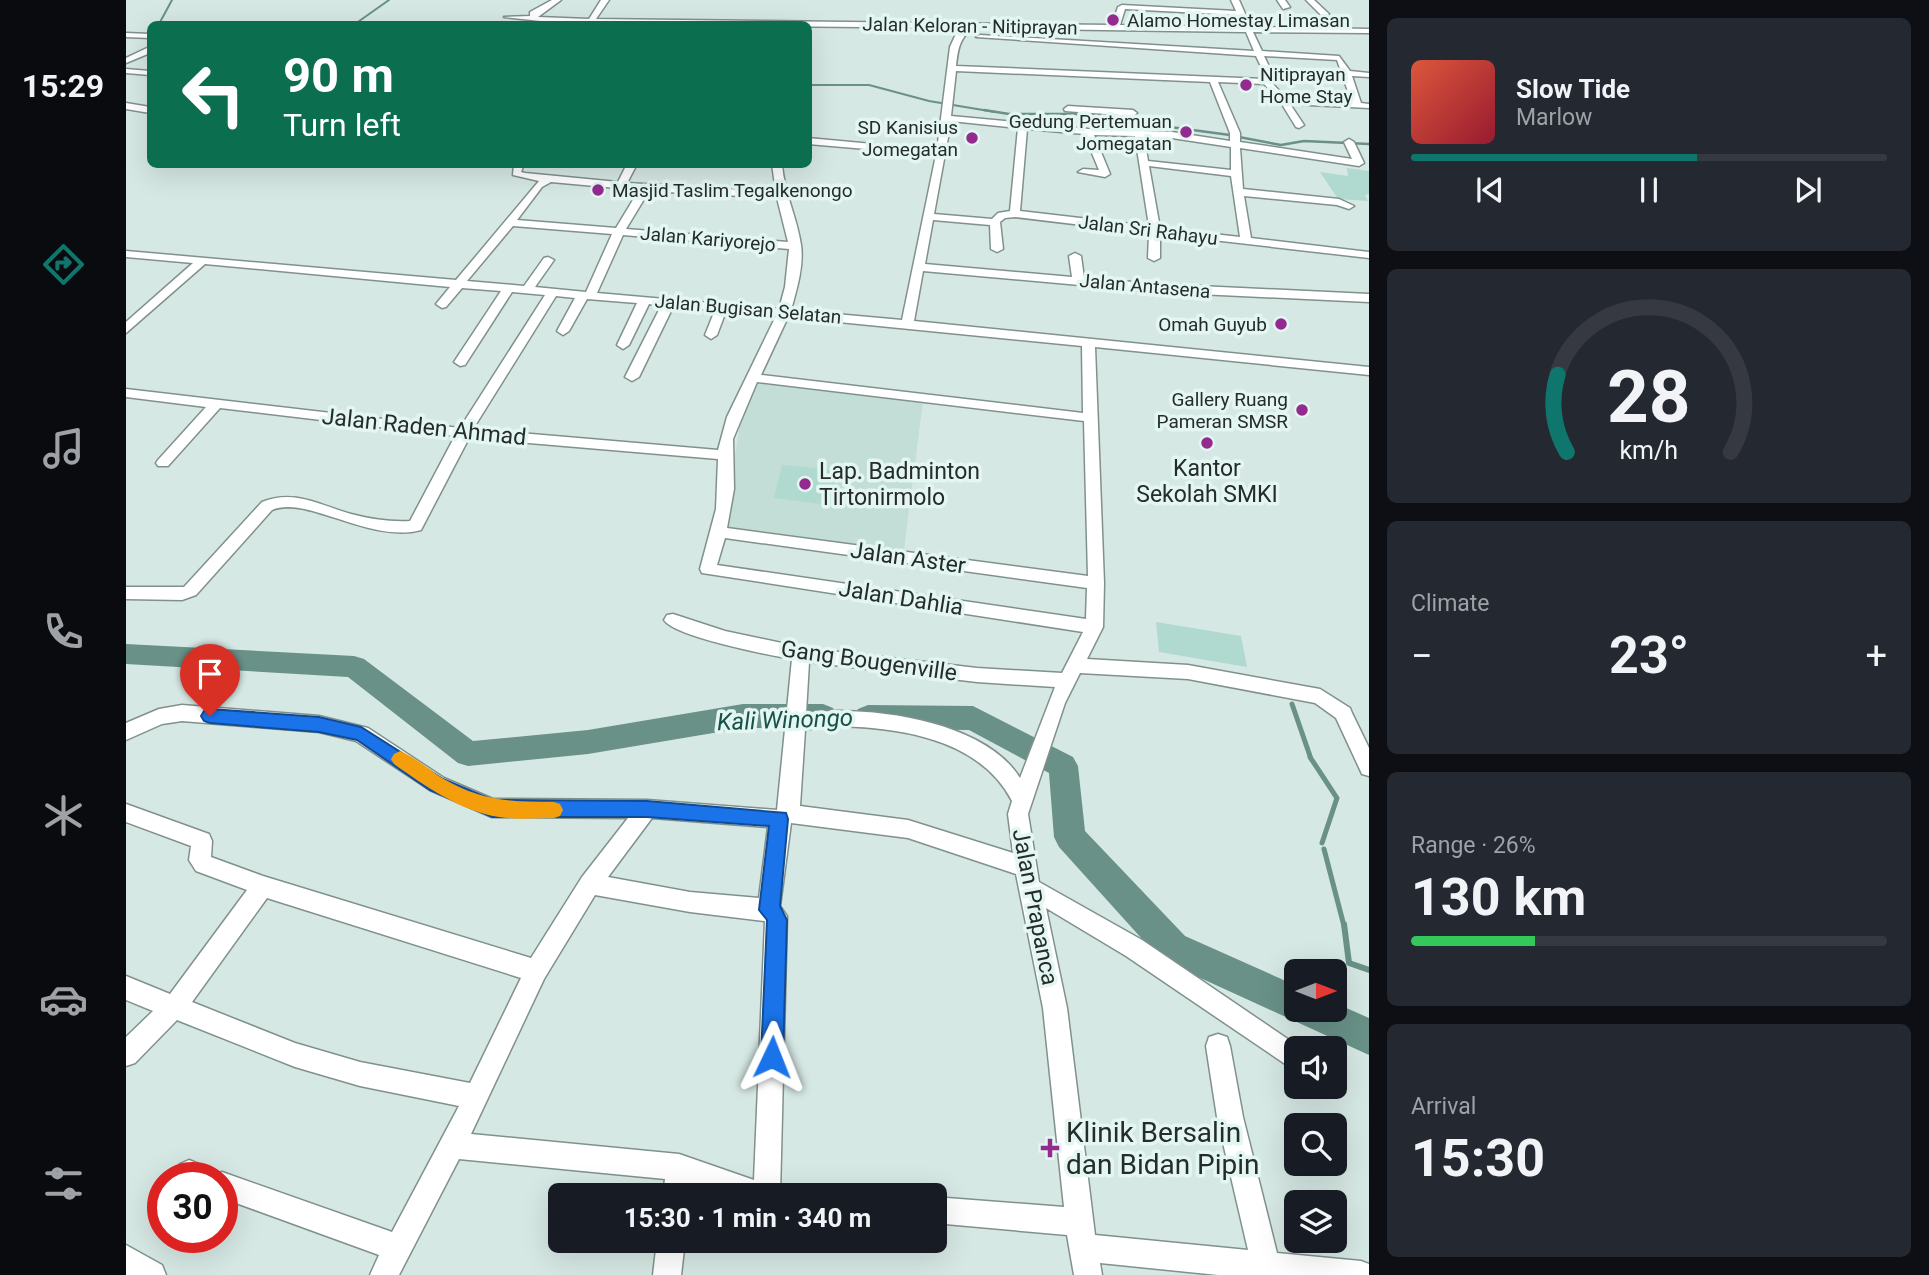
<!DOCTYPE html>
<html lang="en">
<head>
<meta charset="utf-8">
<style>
  :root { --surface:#171b24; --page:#242831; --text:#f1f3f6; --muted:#9ea1a6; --line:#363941; --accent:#0f766e }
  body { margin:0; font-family:Roboto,sans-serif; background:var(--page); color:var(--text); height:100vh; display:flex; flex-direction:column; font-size:26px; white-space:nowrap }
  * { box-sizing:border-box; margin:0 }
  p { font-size:23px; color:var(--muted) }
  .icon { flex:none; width:38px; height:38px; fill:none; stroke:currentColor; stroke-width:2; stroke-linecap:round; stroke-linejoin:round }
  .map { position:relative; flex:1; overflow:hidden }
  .side { display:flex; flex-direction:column; gap:18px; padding:18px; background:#0d0f14; width:560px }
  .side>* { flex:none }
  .guide { position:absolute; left:21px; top:21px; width:665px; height:147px; border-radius:10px; box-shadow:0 7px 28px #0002; background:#0b6e4f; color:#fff; overflow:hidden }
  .needle { width:46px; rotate:90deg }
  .buttons { position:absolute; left:1158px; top:959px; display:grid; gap:14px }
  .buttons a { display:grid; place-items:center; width:63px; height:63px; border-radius:10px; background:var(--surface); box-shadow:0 7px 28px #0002; font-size:35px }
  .speed { position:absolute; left:21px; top:1162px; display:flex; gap:14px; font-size:35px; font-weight:700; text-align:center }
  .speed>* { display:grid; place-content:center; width:91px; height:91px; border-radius:50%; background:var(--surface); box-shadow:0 7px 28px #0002; line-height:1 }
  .speed .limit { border:10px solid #d22; background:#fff; color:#111 }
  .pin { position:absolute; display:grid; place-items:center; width:60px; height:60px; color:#fff; margin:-72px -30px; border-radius:50% 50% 50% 0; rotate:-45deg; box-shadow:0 0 7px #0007 }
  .pin .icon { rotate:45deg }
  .me { position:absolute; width:77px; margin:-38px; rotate:2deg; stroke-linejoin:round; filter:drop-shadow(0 0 5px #0008) }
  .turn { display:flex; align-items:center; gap:24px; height:147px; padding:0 21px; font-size:32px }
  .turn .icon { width:91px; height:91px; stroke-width:2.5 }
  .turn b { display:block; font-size:49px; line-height:60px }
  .big { font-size:52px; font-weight:700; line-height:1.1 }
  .side .card { flex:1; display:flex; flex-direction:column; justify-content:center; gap:10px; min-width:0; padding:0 24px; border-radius:10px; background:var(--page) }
  .side .dial { align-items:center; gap:0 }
  .dial svg { height:182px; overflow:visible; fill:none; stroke:var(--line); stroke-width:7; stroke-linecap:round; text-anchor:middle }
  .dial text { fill:var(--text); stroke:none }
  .song { display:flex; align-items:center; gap:21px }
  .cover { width:84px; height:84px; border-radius:10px; background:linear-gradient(135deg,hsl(10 70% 55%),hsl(350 70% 35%)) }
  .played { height:7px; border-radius:4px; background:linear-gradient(90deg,var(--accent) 60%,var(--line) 60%) }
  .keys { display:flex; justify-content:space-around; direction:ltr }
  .heat { display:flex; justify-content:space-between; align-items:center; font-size:38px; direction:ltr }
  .charge { height:10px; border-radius:5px; background:linear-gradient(90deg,#34c759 26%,var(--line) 0) }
  .trip { position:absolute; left:422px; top:1183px; width:399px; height:70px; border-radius:10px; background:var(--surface); box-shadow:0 7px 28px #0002; font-weight:700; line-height:70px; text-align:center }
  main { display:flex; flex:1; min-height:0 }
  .menu { display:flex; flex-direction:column; width:126px; justify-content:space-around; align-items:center; background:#090b0e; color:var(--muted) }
  .menu .icon { width:49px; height:49px }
  .menu .on { color:var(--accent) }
  .menu b { font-size:32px; color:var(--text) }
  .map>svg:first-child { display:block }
  .built { fill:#c3ddd7 }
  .green { fill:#b0d9cf }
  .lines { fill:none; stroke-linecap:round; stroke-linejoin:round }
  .stream-far3 { stroke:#699188; stroke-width:2 }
  .stream-far2 { stroke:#699188; stroke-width:2.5 }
  .stream-far1 { stroke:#699188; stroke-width:5 }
  .stream { stroke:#699188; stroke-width:6 }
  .river { fill:#699188; fill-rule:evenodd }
  .minor-casing { stroke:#80918d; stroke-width:3 }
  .minor { fill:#fff; fill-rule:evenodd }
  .route { fill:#1a73e8; stroke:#114b97; stroke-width:2 }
  .slow { fill:#f59e0b }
  .poi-dot { fill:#932b8f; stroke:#e3f6f1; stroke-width:2.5 }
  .labels { text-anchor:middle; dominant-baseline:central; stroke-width:7; stroke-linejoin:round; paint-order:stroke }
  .far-poi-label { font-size:19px; fill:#252c2a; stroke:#e3f6f1; text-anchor:end }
  .far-street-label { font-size:19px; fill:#252c2a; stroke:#e3f6f1 }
  .street-label { font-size:23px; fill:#252c2a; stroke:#e3f6f1 }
  .poi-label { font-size:23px; fill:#252c2a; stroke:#e3f6f1 }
  .water-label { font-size:24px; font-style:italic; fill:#175148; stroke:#e3f6f1 }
  .near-poi-label { font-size:28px; fill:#252c2a; stroke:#e3f6f1; text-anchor:start }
</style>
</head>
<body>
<main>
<nav class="menu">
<b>15:29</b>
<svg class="icon on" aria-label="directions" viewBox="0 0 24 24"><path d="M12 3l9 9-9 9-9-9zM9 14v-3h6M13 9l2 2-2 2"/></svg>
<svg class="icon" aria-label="music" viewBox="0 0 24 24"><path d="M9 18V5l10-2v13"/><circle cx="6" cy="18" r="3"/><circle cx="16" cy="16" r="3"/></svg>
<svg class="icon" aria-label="phone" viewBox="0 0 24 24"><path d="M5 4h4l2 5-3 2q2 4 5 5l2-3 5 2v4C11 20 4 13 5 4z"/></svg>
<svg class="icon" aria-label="climate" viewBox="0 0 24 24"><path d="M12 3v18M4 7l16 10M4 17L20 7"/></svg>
<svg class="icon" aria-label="car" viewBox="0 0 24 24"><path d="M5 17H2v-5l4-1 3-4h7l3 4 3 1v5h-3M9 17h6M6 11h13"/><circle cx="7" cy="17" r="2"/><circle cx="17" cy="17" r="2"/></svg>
<svg class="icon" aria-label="filters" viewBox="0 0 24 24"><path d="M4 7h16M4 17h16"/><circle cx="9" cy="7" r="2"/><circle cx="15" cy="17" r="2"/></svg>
</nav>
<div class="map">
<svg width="1243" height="1275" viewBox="0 0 1243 1275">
  <rect width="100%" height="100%" fill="#d6e8e4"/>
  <!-- built -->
  <path class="built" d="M 630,383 L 797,401 L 778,550 L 598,530 L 614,423 Z"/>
  <!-- green -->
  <g class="green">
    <path d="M 1221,168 L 1243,171 L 1243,194 L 1239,195 L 1242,201 L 1212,199 L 1194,172 L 1222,176 Z"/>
    <path d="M 656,465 L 710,470 L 704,505 L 648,498 Z"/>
    <path d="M 1030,622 L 1115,636 L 1121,667 L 1033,652 Z"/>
  </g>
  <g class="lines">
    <!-- stream-far3 -->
    <g class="stream-far3">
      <path d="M 139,23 L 157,24"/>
      <path d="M 33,24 L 46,0"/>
      <path d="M 229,24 L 263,0"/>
      <path d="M 682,85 L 743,85 L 803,101 L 869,112"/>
    </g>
    <!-- stream-far2 -->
    <g class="stream-far2">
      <path d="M 858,110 L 883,114 L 959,114 L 1006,121"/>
      <path d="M 1014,123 L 1104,135"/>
      <path d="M 1113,137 L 1155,145 L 1178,141 L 1243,144"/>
    </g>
    <!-- stream-far1 -->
    <g class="stream-far1">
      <path d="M 1166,704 L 1184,756"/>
      <path d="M 1184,757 L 1211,798 L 1196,843"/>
      <path d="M 1198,849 L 1218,926"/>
    </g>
    <!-- stream -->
    <path class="stream" d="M 1218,924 L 1223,963 L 1243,970"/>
    <!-- river -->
    <g class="river">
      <path d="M 0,644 L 228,656 L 238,659 L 347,741 L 462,730 L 617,704 L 697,704 L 707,708 L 711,716 L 707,724 L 697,728 L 617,728 L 462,754 L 342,766 L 332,763 L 222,677 L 0,664 Z"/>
      <path d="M 742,705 L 847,706 L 947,757 L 952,766 L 959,831 L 1059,936 L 1171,986 L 1171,1010 L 1209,1010 L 1209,1003 L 1243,1018 L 1243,1055 L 1035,960 L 933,847 L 928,837 L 923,773 L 843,730 L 742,729 L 732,725 L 728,717 L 732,709 Z"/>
    </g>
    <!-- minor casing -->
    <g class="minor-casing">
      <g id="minor">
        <path d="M 426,0 L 435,0 L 412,17 L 463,19 L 475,0 L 483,0 L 470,19 L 986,25 L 992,7 L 996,5 L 1110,11 L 1105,0 L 1113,0 L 1125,27 L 1243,29 L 1243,33 L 1127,32 L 1136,51 L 1213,56 L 1224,71 L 1243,73 L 1243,77 L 1226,76 L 1235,103 L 1243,104 L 1243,108 L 1164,104 L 1178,125 L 1173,128 L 1170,127 L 1154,101 L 1138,84 L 1092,82 L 1114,133 L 1114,142 L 1226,159 L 1218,142 L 1223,139 L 1228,142 L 1238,163 L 1233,166 L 1114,148 L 1117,189 L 1213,199 L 1228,206 L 1223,209 L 1211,205 L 1118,196 L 1125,238 L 1243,252 L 1243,258 L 1034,234 L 1034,258 L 1028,261 L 1022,258 L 1023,233 L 889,217 L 879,218 L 874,222 L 877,249 L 871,252 L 865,249 L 864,225 L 807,220 L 799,264 L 946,277 L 943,256 L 949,253 L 955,256 L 958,278 L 1031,284 L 1243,294 L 1243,302 L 1031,292 L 797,271 L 788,321 L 1243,367 L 1243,375 L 969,347 L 978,583 L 977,627 L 961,659 L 1062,665 L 1194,689 L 1224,708 L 1226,713 L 1243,748 L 1243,776 L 1236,774 L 1210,718 L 1189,703 L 1062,679 L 954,673 L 939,703 L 902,814 L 913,882 L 1016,940 L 1175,1048 L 1171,1048 L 1171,1072 L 1000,956 L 920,908 L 941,1008 L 969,1235 L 1122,1250 L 1091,1117 L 1080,1046 L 1083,1037 L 1092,1034 L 1101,1037 L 1104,1046 L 1117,1117 L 1151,1253 L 1235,1261 L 1243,1264 L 1243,1275 L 1092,1275 L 974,1263 L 976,1275 L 948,1275 L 941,1235 L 808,1223 L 808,1197 L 938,1207 L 917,1008 L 890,874 L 782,838 L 665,823 L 654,906 L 661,916 L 654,1195 L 596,1195 L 564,1184 L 563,1195 L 537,1195 L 539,1179 L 333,1159 L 273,1275 L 244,1275 L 253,1255 L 96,1198 L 96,1178 L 52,1178 L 50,1173 L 54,1164 L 63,1160 L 85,1169 L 88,1175 L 96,1172 L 266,1232 L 333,1106 L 234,1086 L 169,1067 L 51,1020 L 9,1063 L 0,1066 L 0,1037 L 27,1011 L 0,1000 L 0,976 L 44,994 L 121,890 L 70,871 L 63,860 L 65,846 L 0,822 L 0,804 L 83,834 L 86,841 L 85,857 L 137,876 L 405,958 L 456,877 L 502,818 L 366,817 L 304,790 L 230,741 L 193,732 L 56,721 L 36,724 L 0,740 L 0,723 L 33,709 L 56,705 L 193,716 L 242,728 L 318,778 L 367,799 L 521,800 L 651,810 L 666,659 C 643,655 549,637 538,620 L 541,615 L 547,614 L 599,631 L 679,648 L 851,668 L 936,673 L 957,632 L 576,573 L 574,569 L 590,509 L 592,459 L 343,438 L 295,530 C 244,544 181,495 146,510 L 70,595 L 56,600 L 0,599 L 0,587 L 58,587 L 136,502 C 168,489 193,505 225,514 C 244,519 264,522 284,521 L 329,436 L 94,408 L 42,466 L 32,466 L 30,463 L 32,460 L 80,407 L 0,397 L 0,389 L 334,428 L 419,295 L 386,292 L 339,365 L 334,366 L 328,362 L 375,291 L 336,288 L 320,307 L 316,308 L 310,304 L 324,287 L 79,264 L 0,333 L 0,322 L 67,263 L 0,257 L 0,251 L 330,280 L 413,181 L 387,175 L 388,164 L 398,164 L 395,172 L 399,173 L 492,182 L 501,164 L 511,164 L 501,183 L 650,192 L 646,164 L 656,164 C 658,193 671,217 675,245 C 678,265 671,289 665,310 L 776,320 L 810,155 L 682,144 L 682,138 L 811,150 L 824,47 L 830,34 L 838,28 L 442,24 L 378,17 L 404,16 L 404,12 ZM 999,9 L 1112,15 L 1118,27 L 994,25 ZM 846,28 L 1120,32 L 1128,51 L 854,35 L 850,37 L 1130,56 L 1140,77 L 1138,79 L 830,66 C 832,49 833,40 846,28 ZM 1138,56 L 1211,60 L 1226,103 L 1161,99 L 1145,82 L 1148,77 ZM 830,71 L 1084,82 L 1104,133 L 1104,141 L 1046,132 L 1017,131 L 1017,126 L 1012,123 L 1007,126 L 1008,131 L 962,129 L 825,116 ZM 825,121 L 892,128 L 884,211 L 872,213 L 866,219 L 808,214 ZM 901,129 L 958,134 L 973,170 L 957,169 L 952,172 L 979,177 L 984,174 L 968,135 L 1009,136 L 1023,226 L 894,211 ZM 1018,137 L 1046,138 L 1105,147 L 1105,170 L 1022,161 ZM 1023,166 L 1105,176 L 1114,237 L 1034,228 ZM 425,182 L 513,190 L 490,228 L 391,220 L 416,187 ZM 523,191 L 651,198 L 662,242 L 500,229 ZM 387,226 L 486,234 L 460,292 L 409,287 L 428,260 L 422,257 L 418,258 L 398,286 L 341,281 ZM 497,235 L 663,249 L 659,287 L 653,309 L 471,293 ZM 430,296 L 449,298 L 431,331 L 437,335 L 443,331 L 461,299 L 511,303 L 491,345 L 497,349 L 503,345 L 523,304 L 535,306 L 499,377 L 506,381 L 513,377 L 547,307 L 589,310 L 579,335 L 585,339 L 591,335 L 600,311 L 650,316 L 601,417 L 592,450 L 347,429 ZM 662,317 L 956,346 L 957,413 L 635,375 ZM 631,382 L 958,421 L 962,576 L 601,528 L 608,489 L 607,439 ZM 599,538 L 961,588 L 960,619 L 591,565 ZM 683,662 L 851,682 L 929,687 L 894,778 C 858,720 742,705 680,713 ZM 698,726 C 764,726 852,735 886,801 L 882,814 L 887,853 L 782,820 L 674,806 L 679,730 ZM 526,818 L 642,827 L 633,898 L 564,892 L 482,877 ZM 469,895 L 564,912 L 639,921 L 628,1180 L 553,1154 L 345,1134 L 418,979 ZM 141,898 L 395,978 L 344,1083 L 234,1062 L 169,1043 L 66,1002 Z"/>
        <path d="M 1151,0 L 1159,0 L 1164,7 L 1157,9 Z"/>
        <path d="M 1180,0 L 1188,0 L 1203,14 L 1196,16 Z"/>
        <path d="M 0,33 L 24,34 L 24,38 L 0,37 Z"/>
        <path d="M 21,48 L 24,48 L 24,53 L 0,63 L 0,58 Z"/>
        <path d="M 0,69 L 24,71 L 24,75 L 0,73 Z"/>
        <path d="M 0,103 L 24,107 L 24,113 L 0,109 Z"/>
        <path d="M 942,106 L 1007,110 L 1011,113 L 1007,116 L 939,111 L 938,109 Z"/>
        <path d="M 531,1241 L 559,1241 L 555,1275 L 527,1275 Z"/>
        <path d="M 0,1245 L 36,1265 L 40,1275 L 0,1275 Z"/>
      </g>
    </g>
    <!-- minor -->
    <use href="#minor" class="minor"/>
  </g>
  <!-- route -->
  <path class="route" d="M 84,709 L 193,717 L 235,727 L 317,779 L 367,800 L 521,801 L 660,813 L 662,819 L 654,906 L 661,920 L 657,1057 L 654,1065 L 646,1068 L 638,1065 L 635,1057 L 641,920 L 633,910 L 643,826 L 521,817 L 366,817 L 304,790 L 231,740 L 193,732 L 84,723 L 78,721 L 75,716 L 78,711 Z"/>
  <!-- slow -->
  <path class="slow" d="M 274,751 C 289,757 302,769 316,778 C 355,801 384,802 428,802 L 434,804 L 437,810 L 434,816 L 428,818 C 410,818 391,820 373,817 C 334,811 299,786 268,764 L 265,759 L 268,754 Z"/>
  <!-- markers -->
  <g class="poi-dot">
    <circle cx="987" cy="20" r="7"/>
    <circle cx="1120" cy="85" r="7"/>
    <circle cx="1060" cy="132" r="7"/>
    <circle cx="846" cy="138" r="7"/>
    <circle cx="472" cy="190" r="7"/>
    <circle cx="1155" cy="324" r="7"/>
    <circle cx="1176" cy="410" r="7"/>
    <circle cx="1081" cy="443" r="7"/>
    <circle cx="679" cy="484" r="7"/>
    <path d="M920.5 1137.5h7v7h7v7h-7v7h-7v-7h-7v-7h7z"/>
  </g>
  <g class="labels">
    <!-- far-poi labels -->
    <g class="far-poi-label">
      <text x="1001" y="20" text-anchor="start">Alamo Homestay Limasan</text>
      <text x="1134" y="74" text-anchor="start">Nitiprayan<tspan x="1134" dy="22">Home Stay</tspan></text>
      <text x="1046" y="121">Gedung Pertemuan<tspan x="1046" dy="22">Jomegatan</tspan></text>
      <text x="832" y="127">SD Kanisius<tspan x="832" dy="22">Jomegatan</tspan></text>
      <text x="486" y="190" text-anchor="start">Masjid Taslim Tegalkenongo</text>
      <text x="1141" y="324">Omah Guyub</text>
      <text x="1162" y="399">Gallery Ruang<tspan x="1162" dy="22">Pameran SMSR</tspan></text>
    </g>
    <!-- far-street labels -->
    <g class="far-street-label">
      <text transform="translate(844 26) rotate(1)">Jalan Keloran - Nitiprayan</text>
      <text transform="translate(1022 230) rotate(7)">Jalan Sri Rahayu</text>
      <text transform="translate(582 239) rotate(5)">Jalan Kariyorejo</text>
      <text transform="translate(1019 286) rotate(5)">Jalan Antasena</text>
      <text transform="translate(622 309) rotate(5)">Jalan Bugisan Selatan</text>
    </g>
    <!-- street labels -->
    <g class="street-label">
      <text transform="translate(298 427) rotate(6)">Jalan Raden Ahmad</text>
      <text transform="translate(782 558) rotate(8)">Jalan Aster</text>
      <text transform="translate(775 598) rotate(9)">Jalan Dahlia</text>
      <text transform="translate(743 661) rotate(8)">Gang Bougenville</text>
      <text transform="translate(909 907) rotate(79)">Jalan Prapanca</text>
    </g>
    <!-- poi labels -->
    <g class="poi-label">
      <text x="1081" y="468">Kantor<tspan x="1081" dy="26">Sekolah SMKI</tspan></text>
      <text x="693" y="471" text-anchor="start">Lap. Badminton<tspan x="693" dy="26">Tirtonirmolo</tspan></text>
    </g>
    <!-- water labels -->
    <g class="water-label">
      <text transform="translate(659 720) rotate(-2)">Kali Winongo</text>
    </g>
    <!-- near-poi labels -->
    <g class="near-poi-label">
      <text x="940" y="1132">Klinik Bersalin<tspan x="940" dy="32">dan Bidan Pipin</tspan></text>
    </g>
  </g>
</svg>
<div class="buttons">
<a><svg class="needle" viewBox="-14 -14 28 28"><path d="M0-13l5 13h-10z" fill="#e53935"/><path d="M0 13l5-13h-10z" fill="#9ea1a6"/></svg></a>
<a><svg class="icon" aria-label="sound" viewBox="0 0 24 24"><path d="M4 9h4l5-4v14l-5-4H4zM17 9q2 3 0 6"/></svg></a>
<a><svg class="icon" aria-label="search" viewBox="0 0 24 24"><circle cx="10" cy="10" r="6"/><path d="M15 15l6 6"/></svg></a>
<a><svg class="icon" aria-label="layers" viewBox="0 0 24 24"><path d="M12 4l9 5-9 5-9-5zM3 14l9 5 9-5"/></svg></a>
</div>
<div class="speed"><div class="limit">30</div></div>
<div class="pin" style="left:84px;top:716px;background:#d93025"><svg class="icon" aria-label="arrive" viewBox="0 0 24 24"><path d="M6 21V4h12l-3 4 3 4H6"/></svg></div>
<svg class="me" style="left:646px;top:1057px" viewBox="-20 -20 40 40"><path d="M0-17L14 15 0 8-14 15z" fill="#1a73e8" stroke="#fff" stroke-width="4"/></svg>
<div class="trip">15:30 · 1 min · 340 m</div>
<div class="guide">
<div class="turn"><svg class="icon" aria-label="left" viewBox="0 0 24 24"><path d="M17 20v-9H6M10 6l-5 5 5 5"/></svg><div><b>90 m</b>Turn left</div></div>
</div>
</div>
<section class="side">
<div class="card">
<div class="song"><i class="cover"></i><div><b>Slow Tide</b><p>Marlow</p></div></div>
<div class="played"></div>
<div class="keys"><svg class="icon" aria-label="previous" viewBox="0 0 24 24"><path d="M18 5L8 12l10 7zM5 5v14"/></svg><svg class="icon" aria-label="pause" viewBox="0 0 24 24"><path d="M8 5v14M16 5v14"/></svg><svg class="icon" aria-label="next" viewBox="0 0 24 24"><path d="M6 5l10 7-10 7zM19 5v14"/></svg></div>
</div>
<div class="card dial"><svg viewBox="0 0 100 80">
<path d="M14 69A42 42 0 1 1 86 69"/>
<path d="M14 69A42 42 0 0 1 10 35" stroke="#0f766e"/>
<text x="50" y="56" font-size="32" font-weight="700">28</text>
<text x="50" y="72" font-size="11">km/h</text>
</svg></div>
<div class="card"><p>Climate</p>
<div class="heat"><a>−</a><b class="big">23°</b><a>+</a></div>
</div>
<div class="card"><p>Range · 26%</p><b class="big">130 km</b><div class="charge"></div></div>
<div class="card"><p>Arrival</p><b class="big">15:30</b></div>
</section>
</main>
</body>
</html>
